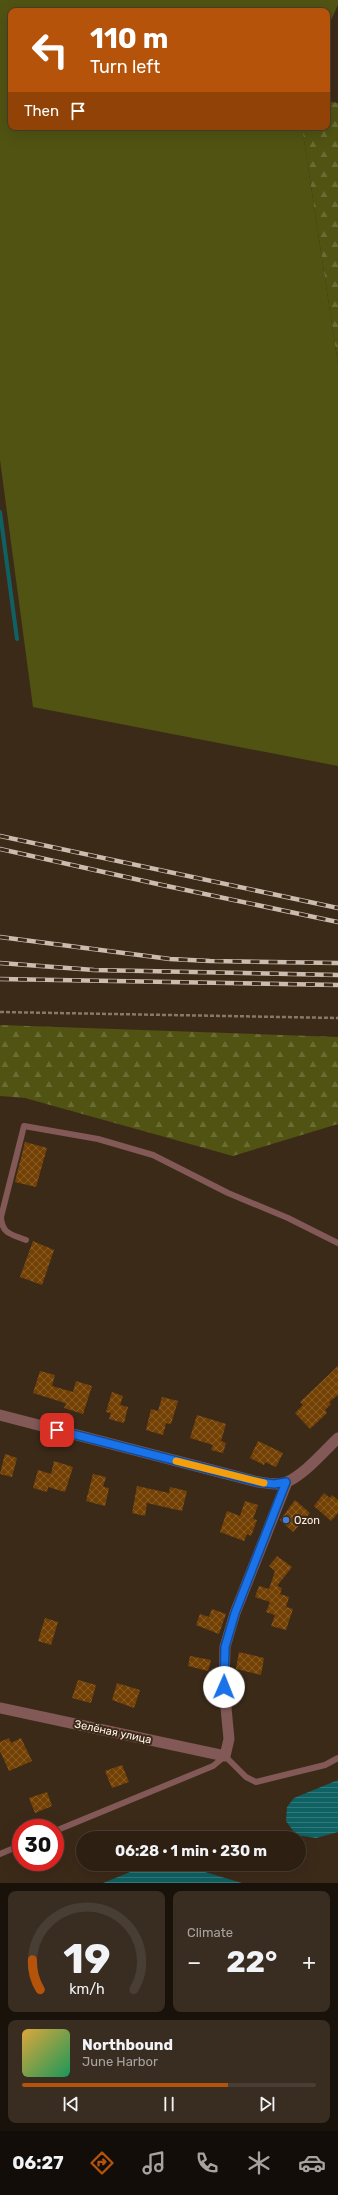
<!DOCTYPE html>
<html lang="en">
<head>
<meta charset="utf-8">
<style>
  :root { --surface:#2d2013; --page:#392d21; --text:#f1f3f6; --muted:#a7a3a0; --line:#483e33; --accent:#b45309 }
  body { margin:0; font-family:Rubik,sans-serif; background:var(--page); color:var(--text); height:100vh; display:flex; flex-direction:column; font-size:15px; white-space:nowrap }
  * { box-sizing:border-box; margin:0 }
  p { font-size:13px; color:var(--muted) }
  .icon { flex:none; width:22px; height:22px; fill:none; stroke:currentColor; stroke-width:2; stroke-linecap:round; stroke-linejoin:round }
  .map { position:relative; height:1883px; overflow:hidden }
  .sheet { display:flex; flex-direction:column; gap:8px; padding:8px; background:#19120a; flex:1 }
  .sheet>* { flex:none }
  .guide { position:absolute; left:8px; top:8px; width:322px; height:122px; border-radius:8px; box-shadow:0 4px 16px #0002,0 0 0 1px var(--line); background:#b45309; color:#fff; overflow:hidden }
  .speed { position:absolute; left:12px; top:1819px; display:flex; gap:8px; font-size:20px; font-weight:700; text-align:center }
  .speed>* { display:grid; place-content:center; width:52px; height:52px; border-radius:50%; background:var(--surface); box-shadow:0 4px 16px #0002,0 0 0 1px var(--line); line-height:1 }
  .speed .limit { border:6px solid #d22; background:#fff; color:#111 }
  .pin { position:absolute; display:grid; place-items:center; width:34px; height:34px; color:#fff; margin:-17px; border-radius:8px; box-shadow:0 2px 6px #0006 }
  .me { position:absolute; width:44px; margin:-22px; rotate:1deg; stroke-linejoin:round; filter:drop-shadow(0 0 3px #0008) }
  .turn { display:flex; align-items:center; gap:14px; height:84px; padding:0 16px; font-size:18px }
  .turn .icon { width:52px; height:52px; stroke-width:2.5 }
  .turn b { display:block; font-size:28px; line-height:34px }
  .then { display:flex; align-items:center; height:38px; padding:0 16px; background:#0003; gap:8px; font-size:15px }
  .big { font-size:30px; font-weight:700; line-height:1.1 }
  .sheet .widget { flex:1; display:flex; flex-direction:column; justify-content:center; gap:6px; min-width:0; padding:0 14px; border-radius:8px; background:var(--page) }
  .sheet .dial { align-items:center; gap:0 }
  .dial svg { height:104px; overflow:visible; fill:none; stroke:var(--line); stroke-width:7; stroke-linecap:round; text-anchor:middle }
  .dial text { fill:var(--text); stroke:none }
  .song { display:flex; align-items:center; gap:12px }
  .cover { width:48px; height:48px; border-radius:6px; background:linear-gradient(135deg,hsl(40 70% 55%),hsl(150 70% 35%)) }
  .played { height:4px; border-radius:2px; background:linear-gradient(90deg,var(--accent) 70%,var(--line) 70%) }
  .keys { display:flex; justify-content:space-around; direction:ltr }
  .heat { display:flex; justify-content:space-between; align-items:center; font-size:22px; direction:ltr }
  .sheet .tiles { flex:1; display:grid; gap:8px; grid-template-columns:1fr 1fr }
  .widget:last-child { grid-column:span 2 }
  .trip { position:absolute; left:76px; top:1831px; width:230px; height:40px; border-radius:20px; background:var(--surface); box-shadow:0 4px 16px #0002,0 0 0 1px var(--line); font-weight:700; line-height:40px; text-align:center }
  .dock { display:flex; height:64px; justify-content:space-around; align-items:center; background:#120d08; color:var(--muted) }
  .dock .icon { width:28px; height:28px }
  .dock .current { color:var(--accent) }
  .dock b { font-size:18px; color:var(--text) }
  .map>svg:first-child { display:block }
  .grass { fill:#505311 }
  .forest { fill:url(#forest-firs) }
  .water { fill:url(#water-rules) }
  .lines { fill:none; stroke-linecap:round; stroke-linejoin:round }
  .stream { stroke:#0f6263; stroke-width:4 }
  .building { fill:url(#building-cross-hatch) }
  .path { stroke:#88786a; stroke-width:2.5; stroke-dasharray:4 2; stroke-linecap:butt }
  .service { stroke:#825957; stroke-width:6 }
  .minor { stroke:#825957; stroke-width:11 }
  .tertiary { stroke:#825957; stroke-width:11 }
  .rail-casing { stroke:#cbbcb0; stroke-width:4.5 }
  .rail { stroke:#3c2a19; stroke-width:3; stroke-dasharray:9; stroke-linecap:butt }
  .route-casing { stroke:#114b97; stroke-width:10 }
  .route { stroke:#1a73e8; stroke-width:7 }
  .slow { stroke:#f59e0b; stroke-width:7 }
  .shop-dot { fill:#3f7fe0; stroke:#3c2a19; stroke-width:1.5 }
  .labels { text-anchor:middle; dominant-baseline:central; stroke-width:4; stroke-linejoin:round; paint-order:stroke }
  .poi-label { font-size:11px; fill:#fef1e7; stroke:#3c2a19; text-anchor:start }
  .street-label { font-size:11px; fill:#fef1e7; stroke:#3c2a19 }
</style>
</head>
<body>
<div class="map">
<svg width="338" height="1883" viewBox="0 0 338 1883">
  <defs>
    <pattern id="forest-firs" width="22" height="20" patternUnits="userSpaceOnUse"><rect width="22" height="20" fill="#505311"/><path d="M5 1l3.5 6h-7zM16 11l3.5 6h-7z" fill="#6a6c34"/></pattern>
    <pattern id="water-rules" width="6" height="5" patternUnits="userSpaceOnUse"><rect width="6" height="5" fill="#0f6263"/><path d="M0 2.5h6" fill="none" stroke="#337979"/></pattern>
    <pattern id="building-cross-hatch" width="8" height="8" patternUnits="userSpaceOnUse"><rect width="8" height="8" fill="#744104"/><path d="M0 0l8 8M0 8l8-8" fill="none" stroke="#895d29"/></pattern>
  </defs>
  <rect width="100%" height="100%" fill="#3c2a19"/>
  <!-- grass -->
  <path class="grass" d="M 0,0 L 338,0 L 338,5 L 327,29 L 327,11 L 11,11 L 11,127 L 302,127 L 338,364 L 338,766 L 33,707 L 0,460 Z"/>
  <!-- forest -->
  <g class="forest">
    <path d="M 327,101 L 338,103 L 338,364 L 302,127 L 327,127 Z"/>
    <path d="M 0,1025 L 338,1037 L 338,1124 L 233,1156 L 25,1098 L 0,1096 Z"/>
  </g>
  <!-- water -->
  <g class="water">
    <path d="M 338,1780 L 338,1832 L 316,1838 L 296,1835 L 286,1821 L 287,1807 L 294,1798 Z"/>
    <path d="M 150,1864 L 178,1864 L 242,1883 L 103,1883 Z"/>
  </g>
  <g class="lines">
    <!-- stream -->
    <path class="stream" d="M 0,512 L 17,639"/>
  </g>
  <!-- building -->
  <g class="building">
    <path d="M 25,1142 L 47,1148 L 36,1187 L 15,1182 Z"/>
    <path d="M 33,1241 L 54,1250 L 42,1285 L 20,1277 Z"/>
    <path d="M 338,1366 L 338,1395 L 329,1402 L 331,1404 L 325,1410 L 327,1413 L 310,1429 L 295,1413 L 303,1405 L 300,1402 Z"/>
    <path d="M 40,1371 L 55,1375 L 52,1386 L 73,1392 L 76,1381 L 92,1386 L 83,1414 L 64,1408 L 66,1404 L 62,1402 L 33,1393 Z"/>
    <path d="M 112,1392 L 123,1396 L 120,1405 L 128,1407 L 124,1423 L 109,1419 L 111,1413 L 106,1412 Z"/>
    <path d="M 162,1397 L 178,1401 L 171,1424 L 166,1423 L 163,1435 L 146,1430 L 151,1409 L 158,1411 Z"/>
    <path d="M 197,1415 L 226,1424 L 221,1441 L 226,1443 L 223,1453 L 211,1450 L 213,1445 L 190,1438 Z"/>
    <path d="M 258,1441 L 283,1453 L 276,1467 L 265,1462 L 264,1465 L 250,1458 Z"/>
    <path d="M 5,1454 L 17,1458 L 12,1477 L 0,1474 Z"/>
    <path d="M 54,1461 L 73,1467 L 65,1492 L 48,1487 L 47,1492 L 33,1488 L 38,1470 L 51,1474 Z"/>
    <path d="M 93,1474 L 106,1477 L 103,1487 L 109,1488 L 105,1506 L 86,1501 Z"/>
    <path d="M 137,1486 L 169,1493 L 170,1487 L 187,1491 L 182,1511 L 147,1503 L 145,1516 L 132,1513 Z"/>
    <path d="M 324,1493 L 330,1498 L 332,1495 L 338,1500 L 338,1513 L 331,1521 L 314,1506 Z"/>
    <path d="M 295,1500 L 310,1513 L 293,1532 L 280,1520 Z"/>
    <path d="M 245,1501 L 258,1505 L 253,1519 L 257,1520 L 251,1536 L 247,1534 L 244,1541 L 220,1532 L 227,1511 L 240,1516 Z"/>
    <path d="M 277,1556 L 292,1567 L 277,1586 L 282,1588 L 280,1594 L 289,1597 L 286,1607 L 293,1609 L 286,1630 L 271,1626 L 275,1615 L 266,1612 L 270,1602 L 255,1597 L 259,1586 L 269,1589 L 275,1571 L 269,1566 Z"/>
    <path d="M 212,1609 L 226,1614 L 219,1634 L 196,1625 L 200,1614 L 209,1617 Z"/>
    <path d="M 45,1618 L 58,1622 L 51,1645 L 38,1641 Z"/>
    <path d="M 239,1652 L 264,1658 L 261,1675 L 236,1669 Z"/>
    <path d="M 190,1656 L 211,1660 L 208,1671 L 188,1666 Z"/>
    <path d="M 78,1680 L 96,1685 L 91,1703 L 72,1698 Z"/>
    <path d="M 117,1683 L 140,1690 L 134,1708 L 112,1700 Z"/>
    <path d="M 9,1738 L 11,1743 L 21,1738 L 32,1761 L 9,1771 L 0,1751 L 0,1742 Z"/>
    <path d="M 122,1765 L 129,1782 L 112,1788 L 105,1771 Z"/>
    <path d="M 47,1792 L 52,1806 L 35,1813 L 29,1798 Z"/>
  </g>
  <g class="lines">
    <!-- path -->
    <path class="path" d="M 0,1012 L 338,1018"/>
    <!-- service -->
    <g class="service">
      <path d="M 26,1240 C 11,1234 2,1234 1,1217 L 24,1126 L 98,1139 L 153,1155 L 228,1193 L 288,1218 L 338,1243"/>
      <path d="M 55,1831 L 213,1766 L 225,1756 L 246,1777 L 256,1782 L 325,1765 L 338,1758"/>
      <path d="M 0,1854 L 21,1845"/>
    </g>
    <!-- minor -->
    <path class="minor" d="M 0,1708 L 225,1756 L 229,1739 L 224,1687 L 225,1647 L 235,1613 L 287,1482"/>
    <!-- tertiary -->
    <path class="tertiary" d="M 0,1415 L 258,1482 C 268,1483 278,1486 287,1482 C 306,1473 323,1452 338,1438"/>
    <!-- rail casing -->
    <g class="rail-casing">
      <g id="rail">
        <path d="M 0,836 L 338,908"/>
        <path d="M 0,849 L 162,885 L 338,922"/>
        <path d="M 0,937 L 170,959 L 210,961 L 338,963"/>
        <path d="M 0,963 L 94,970 L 338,975"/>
        <path d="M 0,979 L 338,985"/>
      </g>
    </g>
    <!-- rail -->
    <use href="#rail" class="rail"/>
  </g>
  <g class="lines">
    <!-- route casing -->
    <g class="route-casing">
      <path id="route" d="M 57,1430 L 258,1482 L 274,1484 L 286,1482 L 235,1613 L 225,1647 L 224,1687"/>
    </g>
    <!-- route -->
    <use href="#route" class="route"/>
    <!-- slow -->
    <path class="slow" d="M 176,1461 L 264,1483"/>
  </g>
  <!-- markers -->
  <circle class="shop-dot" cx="286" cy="1520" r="4"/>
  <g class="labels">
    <!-- poi labels -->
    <g class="poi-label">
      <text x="294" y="1520">Ozon</text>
    </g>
    <!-- street labels -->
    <g class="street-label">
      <text transform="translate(113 1732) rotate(12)">Зелёная улица</text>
    </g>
  </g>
</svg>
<div class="speed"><div class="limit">30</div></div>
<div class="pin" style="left:57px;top:1430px;background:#d93025"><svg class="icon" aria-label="arrive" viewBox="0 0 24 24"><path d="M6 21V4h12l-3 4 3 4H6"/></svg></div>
<svg class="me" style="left:224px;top:1687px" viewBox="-20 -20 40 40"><circle r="19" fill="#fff"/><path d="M0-13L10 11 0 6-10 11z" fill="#1a73e8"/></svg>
<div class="trip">06:28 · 1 min · 230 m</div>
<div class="guide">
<div class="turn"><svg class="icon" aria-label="left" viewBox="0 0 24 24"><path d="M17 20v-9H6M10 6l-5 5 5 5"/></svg><div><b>110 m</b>Turn left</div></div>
<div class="then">Then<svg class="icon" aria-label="arrive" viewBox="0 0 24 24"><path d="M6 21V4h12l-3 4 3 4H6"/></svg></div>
</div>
</div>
<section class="sheet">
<div class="tiles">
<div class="widget dial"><svg viewBox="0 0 100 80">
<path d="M14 69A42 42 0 1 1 86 69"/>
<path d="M14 69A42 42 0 0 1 8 46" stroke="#b45309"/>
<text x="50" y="56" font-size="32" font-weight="700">19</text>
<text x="50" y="72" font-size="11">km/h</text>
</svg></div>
<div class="widget"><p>Climate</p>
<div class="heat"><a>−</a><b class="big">22°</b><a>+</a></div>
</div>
<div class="widget">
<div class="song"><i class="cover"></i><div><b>Northbound</b><p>June Harbor</p></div></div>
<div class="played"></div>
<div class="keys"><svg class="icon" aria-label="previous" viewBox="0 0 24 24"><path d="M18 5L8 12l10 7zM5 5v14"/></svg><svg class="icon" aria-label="pause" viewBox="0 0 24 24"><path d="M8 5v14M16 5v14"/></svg><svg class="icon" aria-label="next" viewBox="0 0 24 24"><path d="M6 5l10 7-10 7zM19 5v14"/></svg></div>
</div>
</div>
</section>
<nav class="dock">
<b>06:27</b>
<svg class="icon current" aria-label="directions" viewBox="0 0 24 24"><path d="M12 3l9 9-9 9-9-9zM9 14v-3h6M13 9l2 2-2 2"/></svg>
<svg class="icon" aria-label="music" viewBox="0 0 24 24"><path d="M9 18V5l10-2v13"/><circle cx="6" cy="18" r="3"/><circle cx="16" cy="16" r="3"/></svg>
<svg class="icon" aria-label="phone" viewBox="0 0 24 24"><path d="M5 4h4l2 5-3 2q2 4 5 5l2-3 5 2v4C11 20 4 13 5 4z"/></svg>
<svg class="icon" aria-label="climate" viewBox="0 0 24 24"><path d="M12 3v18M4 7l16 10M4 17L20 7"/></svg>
<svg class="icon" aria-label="car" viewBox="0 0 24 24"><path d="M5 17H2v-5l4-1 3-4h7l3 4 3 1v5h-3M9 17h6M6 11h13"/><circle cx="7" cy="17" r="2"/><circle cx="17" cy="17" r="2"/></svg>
</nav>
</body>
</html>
